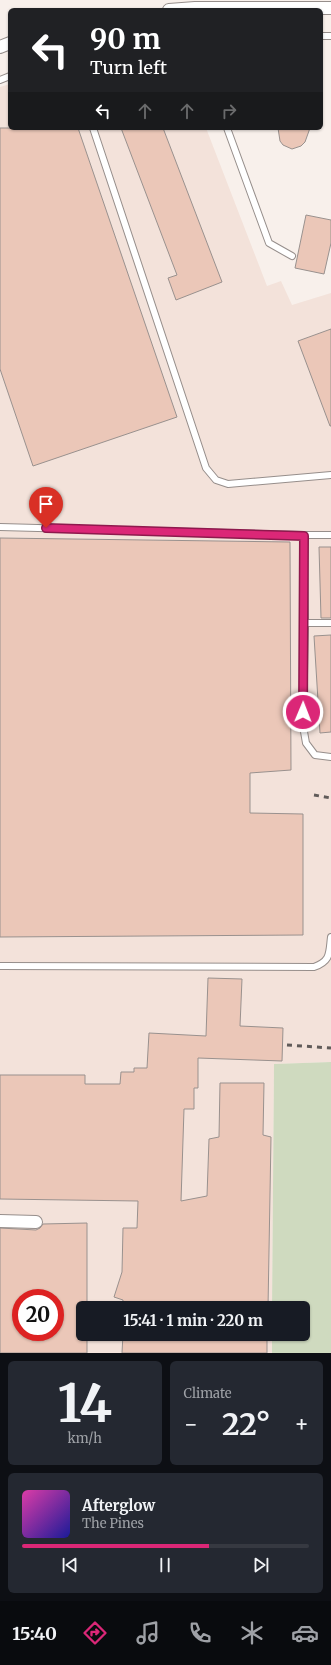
<!DOCTYPE html>
<html lang="en">
<head>
<meta charset="utf-8">
<style>
  :root { --surface:#171b24; --page:#242831; --text:#f1f3f6; --muted:#9ea1a6; --line:#363941; --accent:#db2777 }
  body { margin:0; font-family:Merriweather,serif; background:var(--page); color:var(--text); height:100vh; display:flex; flex-direction:column; font-size:15px; white-space:nowrap }
  * { box-sizing:border-box; margin:0 }
  p { font-size:13px; color:var(--muted) }
  .icon { flex:none; width:22px; height:22px; fill:none; stroke:currentColor; stroke-width:2; stroke-linecap:round; stroke-linejoin:round }
  .map { position:relative; height:1353px; overflow:hidden }
  .details { display:flex; flex-direction:column; gap:8px; padding:8px; background:#0d0f14; flex:1 }
  .details>* { flex:none }
  .top-card { position:absolute; left:8px; top:8px; width:315px; height:122px; border-radius:6px; box-shadow:0 1px 3px #0004; background:#202124; color:#fff; overflow:hidden }
  .speed { position:absolute; left:12px; top:1289px; display:flex; gap:8px; font-size:20px; font-weight:700; text-align:center }
  .speed>* { display:grid; place-content:center; width:52px; height:52px; border-radius:50%; background:var(--surface); box-shadow:0 1px 3px #0004; line-height:1 }
  .speed .limit { border:6px solid #d22; background:#fff; color:#111 }
  .pin { position:absolute; display:grid; place-items:center; width:34px; height:34px; color:#fff; margin:-41px -17px; border-radius:50% 50% 50% 0; rotate:-45deg; box-shadow:0 0 4px #0007 }
  .pin .icon { rotate:45deg }
  .me { position:absolute; width:44px; margin:-22px; rotate:1deg; stroke-linejoin:round; filter:drop-shadow(0 0 3px #0008) }
  .turn { display:flex; align-items:center; gap:14px; height:84px; padding:0 16px; font-size:18px }
  .turn .icon { width:52px; height:52px; stroke-width:2.5 }
  .turn b { display:block; font-size:28px; line-height:34px }
  .lanes { display:flex; align-items:center; height:38px; padding:0 16px; background:#0003; justify-content:center; gap:20px; direction:ltr }
  .lanes .off { opacity:.35 }
  .big { font-size:30px; font-weight:700; line-height:1.1 }
  .details .card { flex:1; display:flex; flex-direction:column; justify-content:center; gap:6px; min-width:0; padding:0 14px; border-radius:6px; background:var(--page) }
  .details .dial { align-items:center; gap:0 }
  .dial b { font-size:52px; line-height:1 }
  .song { display:flex; align-items:center; gap:12px }
  .cover { width:48px; height:48px; border-radius:6px; background:linear-gradient(135deg,hsl(320 70% 55%),hsl(240 70% 35%)) }
  .played { height:4px; border-radius:2px; background:linear-gradient(90deg,var(--accent) 65%,var(--line) 65%) }
  .keys { display:flex; justify-content:space-around; direction:ltr }
  .heat { display:flex; justify-content:space-between; align-items:center; font-size:22px; direction:ltr }
  .details .tiles { flex:1; display:grid; gap:8px; grid-template-columns:1fr 1fr }
  .card:last-child { grid-column:span 2 }
  .trip { position:absolute; left:76px; top:1301px; width:234px; height:40px; border-radius:6px; background:var(--surface); box-shadow:0 1px 3px #0004; font-weight:700; line-height:40px; text-align:center }
  .menu { display:flex; height:64px; justify-content:space-around; align-items:center; background:#090b0e; color:var(--muted) }
  .menu .icon { width:28px; height:28px }
  .menu .selected { color:var(--accent) }
  .menu b { font-size:18px; color:var(--text) }
  .map>svg:first-child { display:block }
  .built { fill:#f3e2da; fill-rule:evenodd }
  .green { fill:#cfdabf }
  .building { fill:#ebc7b8; stroke:#99918e; fill-rule:evenodd }
  .lines { fill:none; stroke-linecap:round; stroke-linejoin:round }
  .service-casing { stroke:#968e8b; stroke-width:8 }
  .minor-casing { stroke:#968e8b; stroke-width:14 }
  .service { stroke:#fff; stroke-width:6 }
  .minor { stroke:#fff; stroke-width:12 }
  .rail { stroke:#605b59; stroke-width:3; stroke-dasharray:5 5; stroke-linecap:butt }
  .route-casing { stroke:#8e194d; stroke-width:10 }
  .route { stroke:#db2777; stroke-width:7 }
</style>
</head>
<body>
<div class="map">
<svg width="331" height="1353" viewBox="0 0 331 1353">
  <rect width="100%" height="100%" fill="#f8f0eb"/>
  <!-- built -->
  <path class="built" d="M 10,84 L 10,128 L 206,128 L 267,286 L 281,281 L 292,305 L 331,293 L 331,1062 L 274,1064 L 272,1308 L 83,1308 L 83,1334 L 272,1334 L 272,1353 L 0,1353 L 0,87 ZM 21,1298 L 55,1298 L 55,1332 L 21,1332 Z"/>
  <!-- green -->
  <path class="green" d="M 331,1062 L 331,1353 L 272,1353 L 272,1334 L 303,1334 L 303,1308 L 272,1308 L 274,1064 Z"/>
  <!-- building -->
  <g class="building">
    <path d="M 0,128 L 78,128 L 177,417 L 33,466 L 0,369 Z"/>
    <path d="M 121,128 L 163,128 L 222,282 L 176,300 L 168,278 L 177,275 Z"/>
    <path d="M 278,128 L 310,128 L 305,142 L 301,146 L 292,149 L 283,145 L 280,141 Z"/>
    <path d="M 306,215 L 331,220 L 331,243 L 324,274 L 295,268 Z"/>
    <path d="M 331,329 L 331,426 L 330,426 L 298,341 Z"/>
    <path d="M 0,538 L 290,542 L 291,770 L 250,773 L 250,813 L 303,814 L 303,935 L 0,937 Z"/>
    <path d="M 319,547 L 331,547 L 331,618 L 321,618 Z"/>
    <path d="M 331,635 L 331,732 L 320,733 L 314,636 Z"/>
    <path d="M 208,978 L 242,979 L 240,1026 L 283,1028 L 282,1061 L 198,1058 L 198,1088 L 194,1088 L 194,1109 L 184,1109 L 181,1201 L 207,1196 L 209,1139 L 219,1137 L 220,1083 L 264,1083 L 263,1135 L 271,1137 L 268,1308 L 123,1308 L 123,1300 L 114,1297 L 122,1272 L 123,1228 L 137,1228 L 138,1201 L 0,1199 L 0,1075 L 85,1075 L 85,1084 L 120,1084 L 121,1072 L 134,1072 L 134,1068 L 147,1068 L 149,1033 L 206,1036 Z"/>
    <path d="M 87,1223 L 87,1308 L 83,1308 L 83,1334 L 87,1334 L 87,1353 L 0,1353 L 0,1228 L 36,1230 L 40,1228 L 43,1224 ZM 21,1298 L 55,1298 L 55,1332 L 21,1332 Z"/>
    <path d="M 123,1334 L 267,1334 L 267,1353 L 122,1353 Z"/>
  </g>
  <g class="lines">
    <!-- service casing -->
    <g class="service-casing">
      <g id="service">
        <path d="M 321,36 L 331,36"/>
        <path d="M 0,80 L 10,76"/>
        <path d="M 93,128 L 206,468 L 216,480 L 228,484 L 331,475"/>
        <path d="M 227,128 L 269,243 L 292,256"/>
        <path d="M 0,527 L 304,535 L 305,623 L 303,726 L 306,743 L 315,755 L 331,757"/>
        <path d="M 304,535 L 331,535"/>
        <path d="M 305,623 L 331,623"/>
        <path d="M 0,966 L 314,967 C 331,961 329,953 331,937"/>
      </g>
    </g>
    <!-- minor casing -->
    <g class="minor-casing">
      <g id="minor">
        <path d="M 169,10 L 195,8 L 331,8"/>
        <path d="M 0,47 L 10,43"/>
        <path d="M 0,1221 L 36,1222"/>
      </g>
    </g>
    <!-- service -->
    <use href="#service" class="service"/>
    <!-- minor -->
    <use href="#minor" class="minor"/>
    <!-- rail -->
    <g class="rail">
      <path d="M 314,795 L 331,798"/>
      <path d="M 287,1045 L 331,1048"/>
    </g>
  </g>
  <g class="lines">
    <!-- route casing -->
    <g class="route-casing">
      <path id="route" d="M 46,528 L 304,536 L 303,712"/>
    </g>
    <!-- route -->
    <use href="#route" class="route"/>
  </g>
</svg>
<div class="speed"><div class="limit">20</div></div>
<div class="pin" style="left:46px;top:528px;background:#d93025"><svg class="icon" aria-label="arrive" viewBox="0 0 24 24"><path d="M6 21V4h12l-3 4 3 4H6"/></svg></div>
<svg class="me" style="left:303px;top:712px" viewBox="-20 -20 40 40"><circle r="17" fill="#db2777" stroke="#fff" stroke-width="3"/><path d="M0-11L8 9 0 5-8 9z" fill="#fff"/></svg>
<div class="trip">15:41 · 1 min · 220 m</div>
<div class="top-card">
<div class="turn"><svg class="icon" aria-label="left" viewBox="0 0 24 24"><path d="M17 20v-9H6M10 6l-5 5 5 5"/></svg><div><b>90 m</b>Turn left</div></div>
<div class="lanes"><svg class="icon" aria-label="left" viewBox="0 0 24 24"><path d="M17 20v-9H6M10 6l-5 5 5 5"/></svg><svg class="icon off" aria-label="ahead" viewBox="0 0 24 24"><path d="M12 20V5M6 11l6-6 6 6"/></svg><svg class="icon off" aria-label="ahead" viewBox="0 0 24 24"><path d="M12 20V5M6 11l6-6 6 6"/></svg><svg class="icon off" aria-label="right" viewBox="0 0 24 24"><path d="M7 20v-9h11M14 6l5 5-5 5"/></svg></div>
</div>
</div>
<section class="details">
<div class="tiles">
<div class="card dial"><b>14</b><p>km/h</p></div>
<div class="card"><p>Climate</p>
<div class="heat"><a>−</a><b class="big">22°</b><a>+</a></div>
</div>
<div class="card">
<div class="song"><i class="cover"></i><div><b>Afterglow</b><p>The Pines</p></div></div>
<div class="played"></div>
<div class="keys"><svg class="icon" aria-label="previous" viewBox="0 0 24 24"><path d="M18 5L8 12l10 7zM5 5v14"/></svg><svg class="icon" aria-label="pause" viewBox="0 0 24 24"><path d="M8 5v14M16 5v14"/></svg><svg class="icon" aria-label="next" viewBox="0 0 24 24"><path d="M6 5l10 7-10 7zM19 5v14"/></svg></div>
</div>
</div>
</section>
<nav class="menu">
<b>15:40</b>
<svg class="icon selected" aria-label="directions" viewBox="0 0 24 24"><path d="M12 3l9 9-9 9-9-9zM9 14v-3h6M13 9l2 2-2 2"/></svg>
<svg class="icon" aria-label="music" viewBox="0 0 24 24"><path d="M9 18V5l10-2v13"/><circle cx="6" cy="18" r="3"/><circle cx="16" cy="16" r="3"/></svg>
<svg class="icon" aria-label="phone" viewBox="0 0 24 24"><path d="M5 4h4l2 5-3 2q2 4 5 5l2-3 5 2v4C11 20 4 13 5 4z"/></svg>
<svg class="icon" aria-label="climate" viewBox="0 0 24 24"><path d="M12 3v18M4 7l16 10M4 17L20 7"/></svg>
<svg class="icon" aria-label="car" viewBox="0 0 24 24"><path d="M5 17H2v-5l4-1 3-4h7l3 4 3 1v5h-3M9 17h6M6 11h13"/><circle cx="7" cy="17" r="2"/><circle cx="17" cy="17" r="2"/></svg>
</nav>
</body>
</html>
